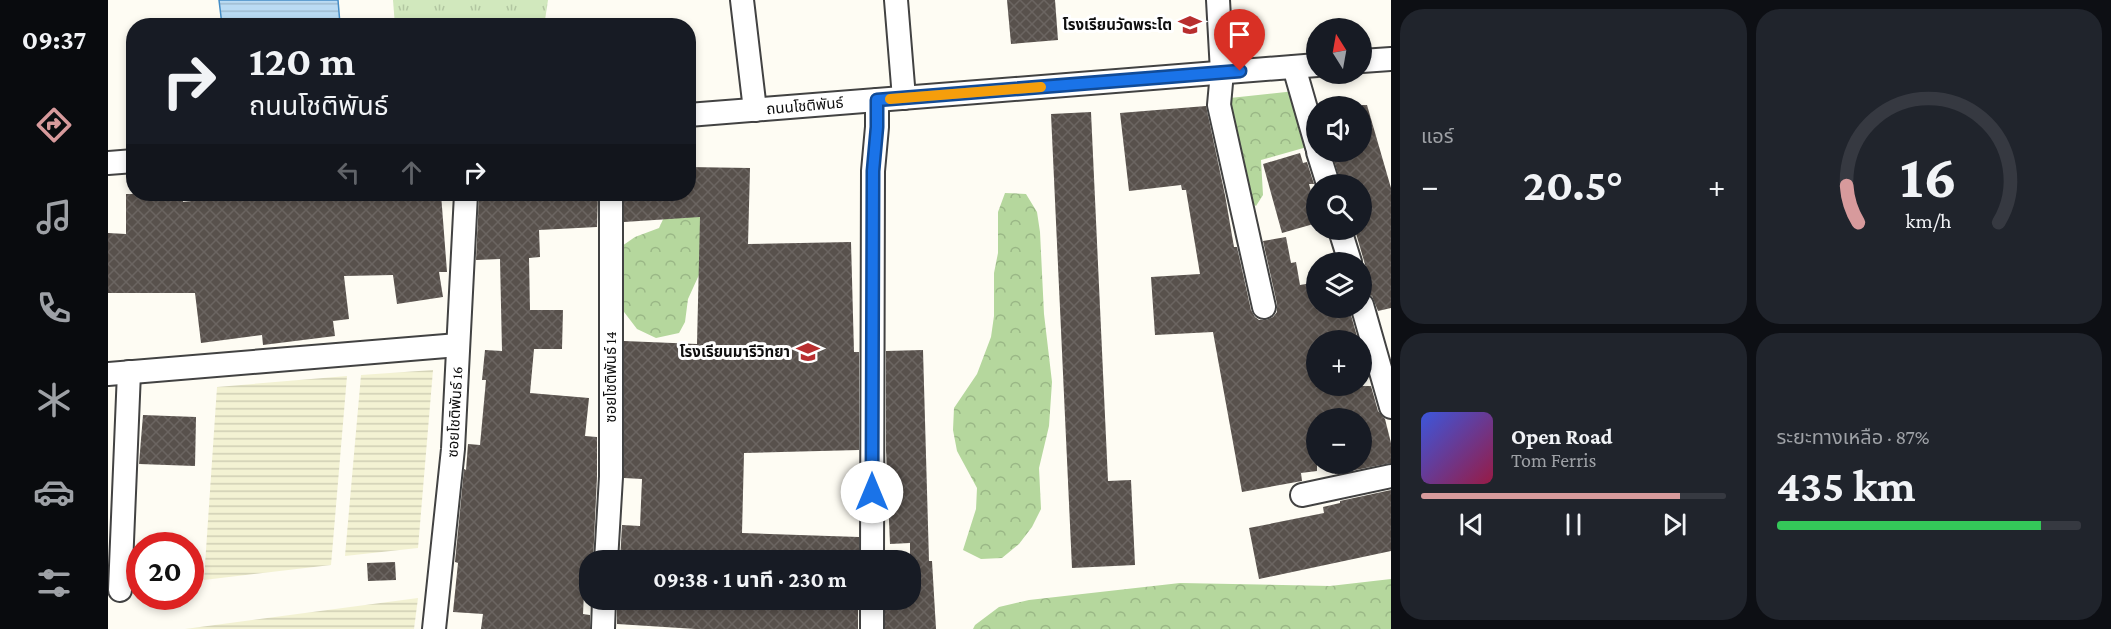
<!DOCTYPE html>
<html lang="th">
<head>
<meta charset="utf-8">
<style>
  :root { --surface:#171b24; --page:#20242c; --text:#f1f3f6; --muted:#9ea1a6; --line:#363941; --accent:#d79a9c }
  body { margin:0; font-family:"Crimson Pro","Noto Sans Thai",serif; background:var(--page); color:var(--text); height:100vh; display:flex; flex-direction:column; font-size:22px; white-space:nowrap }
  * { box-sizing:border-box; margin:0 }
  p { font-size:20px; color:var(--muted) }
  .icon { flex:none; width:33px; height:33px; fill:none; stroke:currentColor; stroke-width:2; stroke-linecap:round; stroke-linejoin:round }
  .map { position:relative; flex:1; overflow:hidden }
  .drawer { display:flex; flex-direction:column; gap:9px; padding:9px; background:#0d0f14; width:720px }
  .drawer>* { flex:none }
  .guide { position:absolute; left:18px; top:18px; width:570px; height:183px; border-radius:24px; box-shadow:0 3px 9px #0003; background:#171b24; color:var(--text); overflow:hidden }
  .needle { width:39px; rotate:349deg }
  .buttons { position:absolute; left:1198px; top:18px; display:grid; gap:12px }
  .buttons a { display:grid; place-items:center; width:66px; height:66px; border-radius:50%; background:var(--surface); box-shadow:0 3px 9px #0003; font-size:30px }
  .speed { position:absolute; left:18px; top:532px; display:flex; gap:12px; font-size:30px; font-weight:700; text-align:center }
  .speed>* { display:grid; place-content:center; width:78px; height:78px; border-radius:50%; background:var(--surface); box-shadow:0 3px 9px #0003; line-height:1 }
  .speed .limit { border:9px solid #d22; background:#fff; color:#111 }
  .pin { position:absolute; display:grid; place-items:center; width:51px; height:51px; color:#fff; margin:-62px -26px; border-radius:50% 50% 50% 0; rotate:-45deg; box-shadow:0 0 6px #0007 }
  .pin .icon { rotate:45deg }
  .me { position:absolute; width:66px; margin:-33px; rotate:0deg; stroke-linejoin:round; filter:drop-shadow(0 0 4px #0008) }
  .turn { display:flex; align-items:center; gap:21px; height:126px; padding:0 24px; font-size:27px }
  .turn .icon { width:78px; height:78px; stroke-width:2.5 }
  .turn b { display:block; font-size:42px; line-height:51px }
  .lanes { display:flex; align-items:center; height:57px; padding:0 24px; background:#0003; justify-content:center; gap:30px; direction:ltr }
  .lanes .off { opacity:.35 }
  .big { font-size:45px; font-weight:700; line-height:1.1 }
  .drawer .tile { flex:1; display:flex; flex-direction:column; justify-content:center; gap:9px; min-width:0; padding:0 21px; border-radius:24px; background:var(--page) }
  .drawer .dial { align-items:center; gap:0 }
  .dial svg { height:156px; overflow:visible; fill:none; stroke:var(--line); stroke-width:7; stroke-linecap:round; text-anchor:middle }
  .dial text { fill:var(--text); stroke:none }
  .song { display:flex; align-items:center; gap:18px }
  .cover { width:72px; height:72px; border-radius:9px; background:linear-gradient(135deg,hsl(230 70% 55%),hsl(340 70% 35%)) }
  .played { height:6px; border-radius:3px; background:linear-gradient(90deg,var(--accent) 85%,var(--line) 85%) }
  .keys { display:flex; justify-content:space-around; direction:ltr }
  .heat { display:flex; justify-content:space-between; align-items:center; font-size:33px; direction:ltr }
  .charge { height:9px; border-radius:4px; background:linear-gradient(90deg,#34c759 87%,var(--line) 0) }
  .drawer .tiles { flex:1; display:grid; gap:9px; grid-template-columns:repeat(2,1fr) }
  .trip { position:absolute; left:471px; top:550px; width:342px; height:60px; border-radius:24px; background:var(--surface); box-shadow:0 3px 9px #0003; font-weight:700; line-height:60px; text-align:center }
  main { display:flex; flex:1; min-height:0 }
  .tab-bar { display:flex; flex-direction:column; width:108px; justify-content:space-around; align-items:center; background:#090b0e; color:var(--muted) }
  .tab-bar .icon { width:42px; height:42px }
  .tab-bar .on { color:var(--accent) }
  .tab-bar b { font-size:27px; color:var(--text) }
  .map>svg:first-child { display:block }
  .farmland { fill:url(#farmland-rules) }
  .grass { fill:url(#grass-tufts) }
  .forest { fill:url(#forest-crowns) }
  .water { fill:url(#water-rules); stroke:#458dc6; stroke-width:1.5 }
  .building { fill:url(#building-cross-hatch) }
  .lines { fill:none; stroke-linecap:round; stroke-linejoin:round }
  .minor-casing { stroke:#424242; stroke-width:26 }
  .minor { stroke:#fff; stroke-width:22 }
  .route-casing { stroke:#114b97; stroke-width:15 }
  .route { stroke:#1a73e8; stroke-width:10 }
  .slow { stroke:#f59e0b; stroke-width:10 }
  .labels { text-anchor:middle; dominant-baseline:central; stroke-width:6; stroke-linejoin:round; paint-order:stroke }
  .poi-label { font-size:15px; font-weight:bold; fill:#0f0f0f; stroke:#fff; text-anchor:end }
  .street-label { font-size:15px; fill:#0f0f0f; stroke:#fff }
</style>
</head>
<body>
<main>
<nav class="tab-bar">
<b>09:37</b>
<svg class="icon on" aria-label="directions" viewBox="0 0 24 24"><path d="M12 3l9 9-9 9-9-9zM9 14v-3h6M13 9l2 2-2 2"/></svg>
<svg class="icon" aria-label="music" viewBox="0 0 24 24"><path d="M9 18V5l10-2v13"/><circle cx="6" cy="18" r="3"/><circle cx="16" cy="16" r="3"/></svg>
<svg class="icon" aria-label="phone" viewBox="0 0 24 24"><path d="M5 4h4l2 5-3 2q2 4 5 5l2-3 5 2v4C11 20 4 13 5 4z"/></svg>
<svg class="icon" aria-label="climate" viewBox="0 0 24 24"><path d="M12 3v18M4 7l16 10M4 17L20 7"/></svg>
<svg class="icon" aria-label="car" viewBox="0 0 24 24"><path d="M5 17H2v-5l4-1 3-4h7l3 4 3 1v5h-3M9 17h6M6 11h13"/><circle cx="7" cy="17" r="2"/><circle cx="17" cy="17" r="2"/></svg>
<svg class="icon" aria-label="filters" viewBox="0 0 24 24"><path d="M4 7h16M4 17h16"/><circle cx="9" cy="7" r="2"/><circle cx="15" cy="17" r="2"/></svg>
</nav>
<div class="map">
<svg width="1283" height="629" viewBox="0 0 1283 629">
  <defs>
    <pattern id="farmland-rules" width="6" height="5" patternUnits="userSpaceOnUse" patternTransform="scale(1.5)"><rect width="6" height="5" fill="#f3f2d3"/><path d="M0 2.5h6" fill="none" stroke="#cfceb4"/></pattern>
    <pattern id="grass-tufts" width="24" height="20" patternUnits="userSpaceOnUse" patternTransform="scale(1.5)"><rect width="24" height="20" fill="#d1e8bd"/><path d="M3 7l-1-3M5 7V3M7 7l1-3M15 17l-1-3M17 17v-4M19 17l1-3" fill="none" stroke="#b2c6a1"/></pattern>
    <pattern id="forest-crowns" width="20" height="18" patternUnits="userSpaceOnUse" patternTransform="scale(1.5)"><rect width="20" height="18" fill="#b5d79d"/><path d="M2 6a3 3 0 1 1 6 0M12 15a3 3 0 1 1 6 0" fill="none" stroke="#9ab786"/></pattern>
    <pattern id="water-rules" width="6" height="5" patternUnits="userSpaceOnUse" patternTransform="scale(1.5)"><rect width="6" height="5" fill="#badbf3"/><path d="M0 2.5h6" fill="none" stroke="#9fbbcf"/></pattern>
    <pattern id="building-cross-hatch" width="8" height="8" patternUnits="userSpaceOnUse" patternTransform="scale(1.5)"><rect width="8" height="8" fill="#58514c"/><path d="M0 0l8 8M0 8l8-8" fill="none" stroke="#6b6561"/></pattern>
  </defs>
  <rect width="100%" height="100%" fill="#fefcf3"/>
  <!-- farmland -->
  <g class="farmland">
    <path d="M 325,370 L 310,548 L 237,556 L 253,375 Z"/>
    <path d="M 239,376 L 223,565 L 96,580 L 109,387 Z"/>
    <path d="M 310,598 L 306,629 L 77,629 Z"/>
  </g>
  <!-- grass -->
  <path class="grass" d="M 285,0 L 440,0 L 437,20 L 389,26 L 287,26 Z"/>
  <!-- forest -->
  <g class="forest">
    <path d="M 1187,91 L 1199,147 L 1153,160 L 1155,195 L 1148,206 L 1140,200 L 1122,98 Z"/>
    <path d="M 897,193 L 918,194 L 929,212 L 932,232 L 936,314 L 944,382 L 941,426 L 931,468 L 933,509 L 924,527 L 911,544 L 894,558 L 873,559 L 855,550 L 868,509 L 869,488 L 849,451 L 845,430 L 846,408 L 869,374 L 883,337 L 886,316 L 886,273 L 890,253 L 890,212 Z"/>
    <path d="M 564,200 L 595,206 L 600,255 L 580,299 L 577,322 L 571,333 L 548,338 L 529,329 L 513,308 L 511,288 L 514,246 L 527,237 L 551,228 Z"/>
    <path d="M 1283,579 L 1283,629 L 865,629 L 867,625 L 891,607 L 921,600 L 1072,583 L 1222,586 Z"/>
  </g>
  <!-- water -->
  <path class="water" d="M 111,0 L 230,0 L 232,24 L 114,25 Z"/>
  <!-- building -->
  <g class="building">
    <path d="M 899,0 L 947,0 L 950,40 L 903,44 Z"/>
    <path d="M 1254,105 L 1259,105 L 1283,188 L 1283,308 L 1270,311 L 1264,296 L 1254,292 L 1254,286 L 1263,285 L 1247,230 L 1254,230 L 1254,184 L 1233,184 L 1225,156 L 1254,152 Z"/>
    <path d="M 1098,106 L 1117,195 L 1126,247 L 1129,247 L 1143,310 L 1147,317 L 1151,320 L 1158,320 L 1165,317 L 1169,312 L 1169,304 L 1155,241 L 1178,237 L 1183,263 L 1188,262 L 1192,285 L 1209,282 L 1209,308 L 1241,308 L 1250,340 L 1209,340 L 1209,386 L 1263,386 L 1270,411 L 1277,419 L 1283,443 L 1283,463 L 1227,474 L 1225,464 L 1254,464 L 1254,418 L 1209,418 L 1209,471 L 1193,473 L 1194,481 L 1134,492 L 1105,332 L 1047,335 L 1043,277 L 1092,274 L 1078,190 L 1074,190 L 1073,185 L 1021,191 L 1012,113 Z"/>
    <path d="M 983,112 L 1000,481 L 1023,480 L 1027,565 L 964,568 L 943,114 Z"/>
    <path d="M 1192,153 L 1195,163 L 1199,162 L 1206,184 L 1201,184 L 1209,214 L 1209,223 L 1174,233 L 1155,164 Z"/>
    <path d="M 580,167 L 642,168 L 640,244 L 743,242 L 746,352 L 751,352 L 751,450 L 636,453 L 634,533 L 751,537 L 751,561 L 512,560 L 514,525 L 532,526 L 534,479 L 516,478 L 516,341 L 589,344 L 592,217 L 516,222 L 516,194 L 580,194 Z"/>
    <path d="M 18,194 L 75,194 L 75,202 L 142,194 L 333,194 L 339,272 L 331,272 L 335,297 L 289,304 L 285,275 L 236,276 L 241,319 L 225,321 L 227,336 L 155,345 L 154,335 L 93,343 L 87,293 L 0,293 L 0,233 L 18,234 Z"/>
    <path d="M 371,194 L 490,194 L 489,227 L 431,230 L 432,257 L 421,258 L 422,310 L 455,310 L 454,349 L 426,349 L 422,393 L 481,398 L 477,436 L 489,437 L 489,477 L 485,561 L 482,561 L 482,572 L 477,571 L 475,614 L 482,615 L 482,629 L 373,629 L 375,614 L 345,612 L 350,563 L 347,562 L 356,469 L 358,470 L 360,444 L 372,445 L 378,380 L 374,380 L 377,350 L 394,351 L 392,259 L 368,260 Z"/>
    <path d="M 815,350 L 821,561 L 824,561 L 828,629 L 777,629 L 777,600 L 802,600 L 802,543 L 782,544 L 778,450 L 778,351 Z"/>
    <path d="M 35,415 L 88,417 L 87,466 L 31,464 Z"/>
    <path d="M 1283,490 L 1283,551 L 1151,579 L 1141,528 L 1216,513 L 1215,507 L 1232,503 L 1232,501 Z"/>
    <path d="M 287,562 L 288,580 L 260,581 L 259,563 Z"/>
    <path d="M 509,600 L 750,600 L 750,629 L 588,629 L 509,624 L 509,627 Z"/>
  </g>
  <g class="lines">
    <!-- minor casing -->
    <g class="minor-casing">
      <g id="minor">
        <path d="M 634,0 L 647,110"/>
        <path d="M 788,0 L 796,98"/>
        <path d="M 1110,0 L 1114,72 L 1111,105 L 1156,307"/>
        <path d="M 1254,61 L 1283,59"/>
        <path d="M 1186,67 L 1209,147"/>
        <path d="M 580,115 L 1209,65"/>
        <path d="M 1210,152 L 1220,184"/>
        <path d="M 0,163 L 26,161"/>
        <path d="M 1232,230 L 1242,262"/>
        <path d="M 1254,305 L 1283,407"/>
        <path d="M 0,374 L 350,345"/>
        <path d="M 1194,495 L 1283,476"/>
        <path d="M 498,561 L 503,477 L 503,194"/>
        <path d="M 764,561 L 765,171 L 769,127 L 769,100"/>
        <path d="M 12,590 L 21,372"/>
        <path d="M 326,629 L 345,449 L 358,194"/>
        <path d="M 495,629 L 496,600"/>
        <path d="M 764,629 L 764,600"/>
      </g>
    </g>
    <!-- minor -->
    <use href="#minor" class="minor"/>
  </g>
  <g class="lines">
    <!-- route casing -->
    <g class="route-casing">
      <path id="route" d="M 764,492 L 765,171 L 769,127 L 769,100 L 1132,71"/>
    </g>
    <!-- route -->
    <use href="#route" class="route"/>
    <!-- slow -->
    <path class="slow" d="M 782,99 L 933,87"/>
  </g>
  <!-- icons -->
  <defs>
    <g id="school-bare" transform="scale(1.8)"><path d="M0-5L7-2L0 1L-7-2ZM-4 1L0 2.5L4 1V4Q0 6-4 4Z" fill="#b82e2f" stroke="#fff" stroke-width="2.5" paint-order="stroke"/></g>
  </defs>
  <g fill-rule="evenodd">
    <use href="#school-bare" x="1082" y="25"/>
    <use href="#school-bare" x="700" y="352"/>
  </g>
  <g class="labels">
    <!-- poi labels -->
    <g class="poi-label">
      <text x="1064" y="25">โรงเรียนวัดพระโต</text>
      <text x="682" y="352">โรงเรียนมารีวิทยา</text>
    </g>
    <!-- street labels -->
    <g class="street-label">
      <text transform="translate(697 106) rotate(-5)">ถนนโชติพันธ์</text>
      <text transform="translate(503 377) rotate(-90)">ซอยโชติพันธ์ 14</text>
      <text transform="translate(347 412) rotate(-87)">ซอยโชติพันธ์ 16</text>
    </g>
  </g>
</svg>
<div class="buttons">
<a><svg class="needle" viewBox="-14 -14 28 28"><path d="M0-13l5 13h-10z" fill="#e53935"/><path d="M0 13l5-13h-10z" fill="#9ea1a6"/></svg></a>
<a><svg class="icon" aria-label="sound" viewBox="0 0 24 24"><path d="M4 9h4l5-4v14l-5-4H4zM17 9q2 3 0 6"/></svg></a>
<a><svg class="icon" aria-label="search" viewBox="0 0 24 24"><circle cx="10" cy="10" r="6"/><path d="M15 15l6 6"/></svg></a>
<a><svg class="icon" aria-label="layers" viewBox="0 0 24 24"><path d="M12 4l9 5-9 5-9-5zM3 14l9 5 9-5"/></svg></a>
<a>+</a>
<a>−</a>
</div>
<div class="speed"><div class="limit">20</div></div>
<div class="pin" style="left:1132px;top:71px;background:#d93025"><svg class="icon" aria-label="arrive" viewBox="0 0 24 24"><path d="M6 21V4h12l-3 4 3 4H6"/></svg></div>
<svg class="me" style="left:764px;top:492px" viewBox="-20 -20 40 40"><circle r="19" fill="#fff"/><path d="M0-13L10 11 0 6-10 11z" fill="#1a73e8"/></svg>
<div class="trip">09:38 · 1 นาที · 230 m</div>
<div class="guide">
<div class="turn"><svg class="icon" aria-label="right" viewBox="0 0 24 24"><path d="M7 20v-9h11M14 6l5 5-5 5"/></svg><div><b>120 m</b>ถนนโชติพันธ์</div></div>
<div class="lanes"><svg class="icon off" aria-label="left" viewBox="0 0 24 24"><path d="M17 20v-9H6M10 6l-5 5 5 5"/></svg><svg class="icon off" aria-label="ahead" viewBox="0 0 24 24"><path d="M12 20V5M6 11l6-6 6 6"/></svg><svg class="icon" aria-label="right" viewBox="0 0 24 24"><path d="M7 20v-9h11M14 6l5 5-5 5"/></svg></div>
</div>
</div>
<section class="drawer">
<div class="tiles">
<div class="tile"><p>แอร์</p>
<div class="heat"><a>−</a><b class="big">20.5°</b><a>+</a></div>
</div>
<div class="tile dial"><svg viewBox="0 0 100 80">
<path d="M14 69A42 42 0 1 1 86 69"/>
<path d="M14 69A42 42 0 0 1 8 50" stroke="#d79a9c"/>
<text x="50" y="56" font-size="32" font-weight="700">16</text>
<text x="50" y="72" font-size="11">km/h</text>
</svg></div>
<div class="tile">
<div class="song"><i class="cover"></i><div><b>Open Road</b><p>Tom Ferris</p></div></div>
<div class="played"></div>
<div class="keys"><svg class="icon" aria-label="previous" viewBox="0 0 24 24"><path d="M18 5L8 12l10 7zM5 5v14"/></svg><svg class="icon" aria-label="pause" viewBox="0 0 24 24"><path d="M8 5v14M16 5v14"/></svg><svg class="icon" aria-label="next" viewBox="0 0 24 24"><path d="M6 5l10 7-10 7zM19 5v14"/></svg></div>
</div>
<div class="tile"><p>ระยะทางเหลือ · 87%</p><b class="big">435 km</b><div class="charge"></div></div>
</div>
</section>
</main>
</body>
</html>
